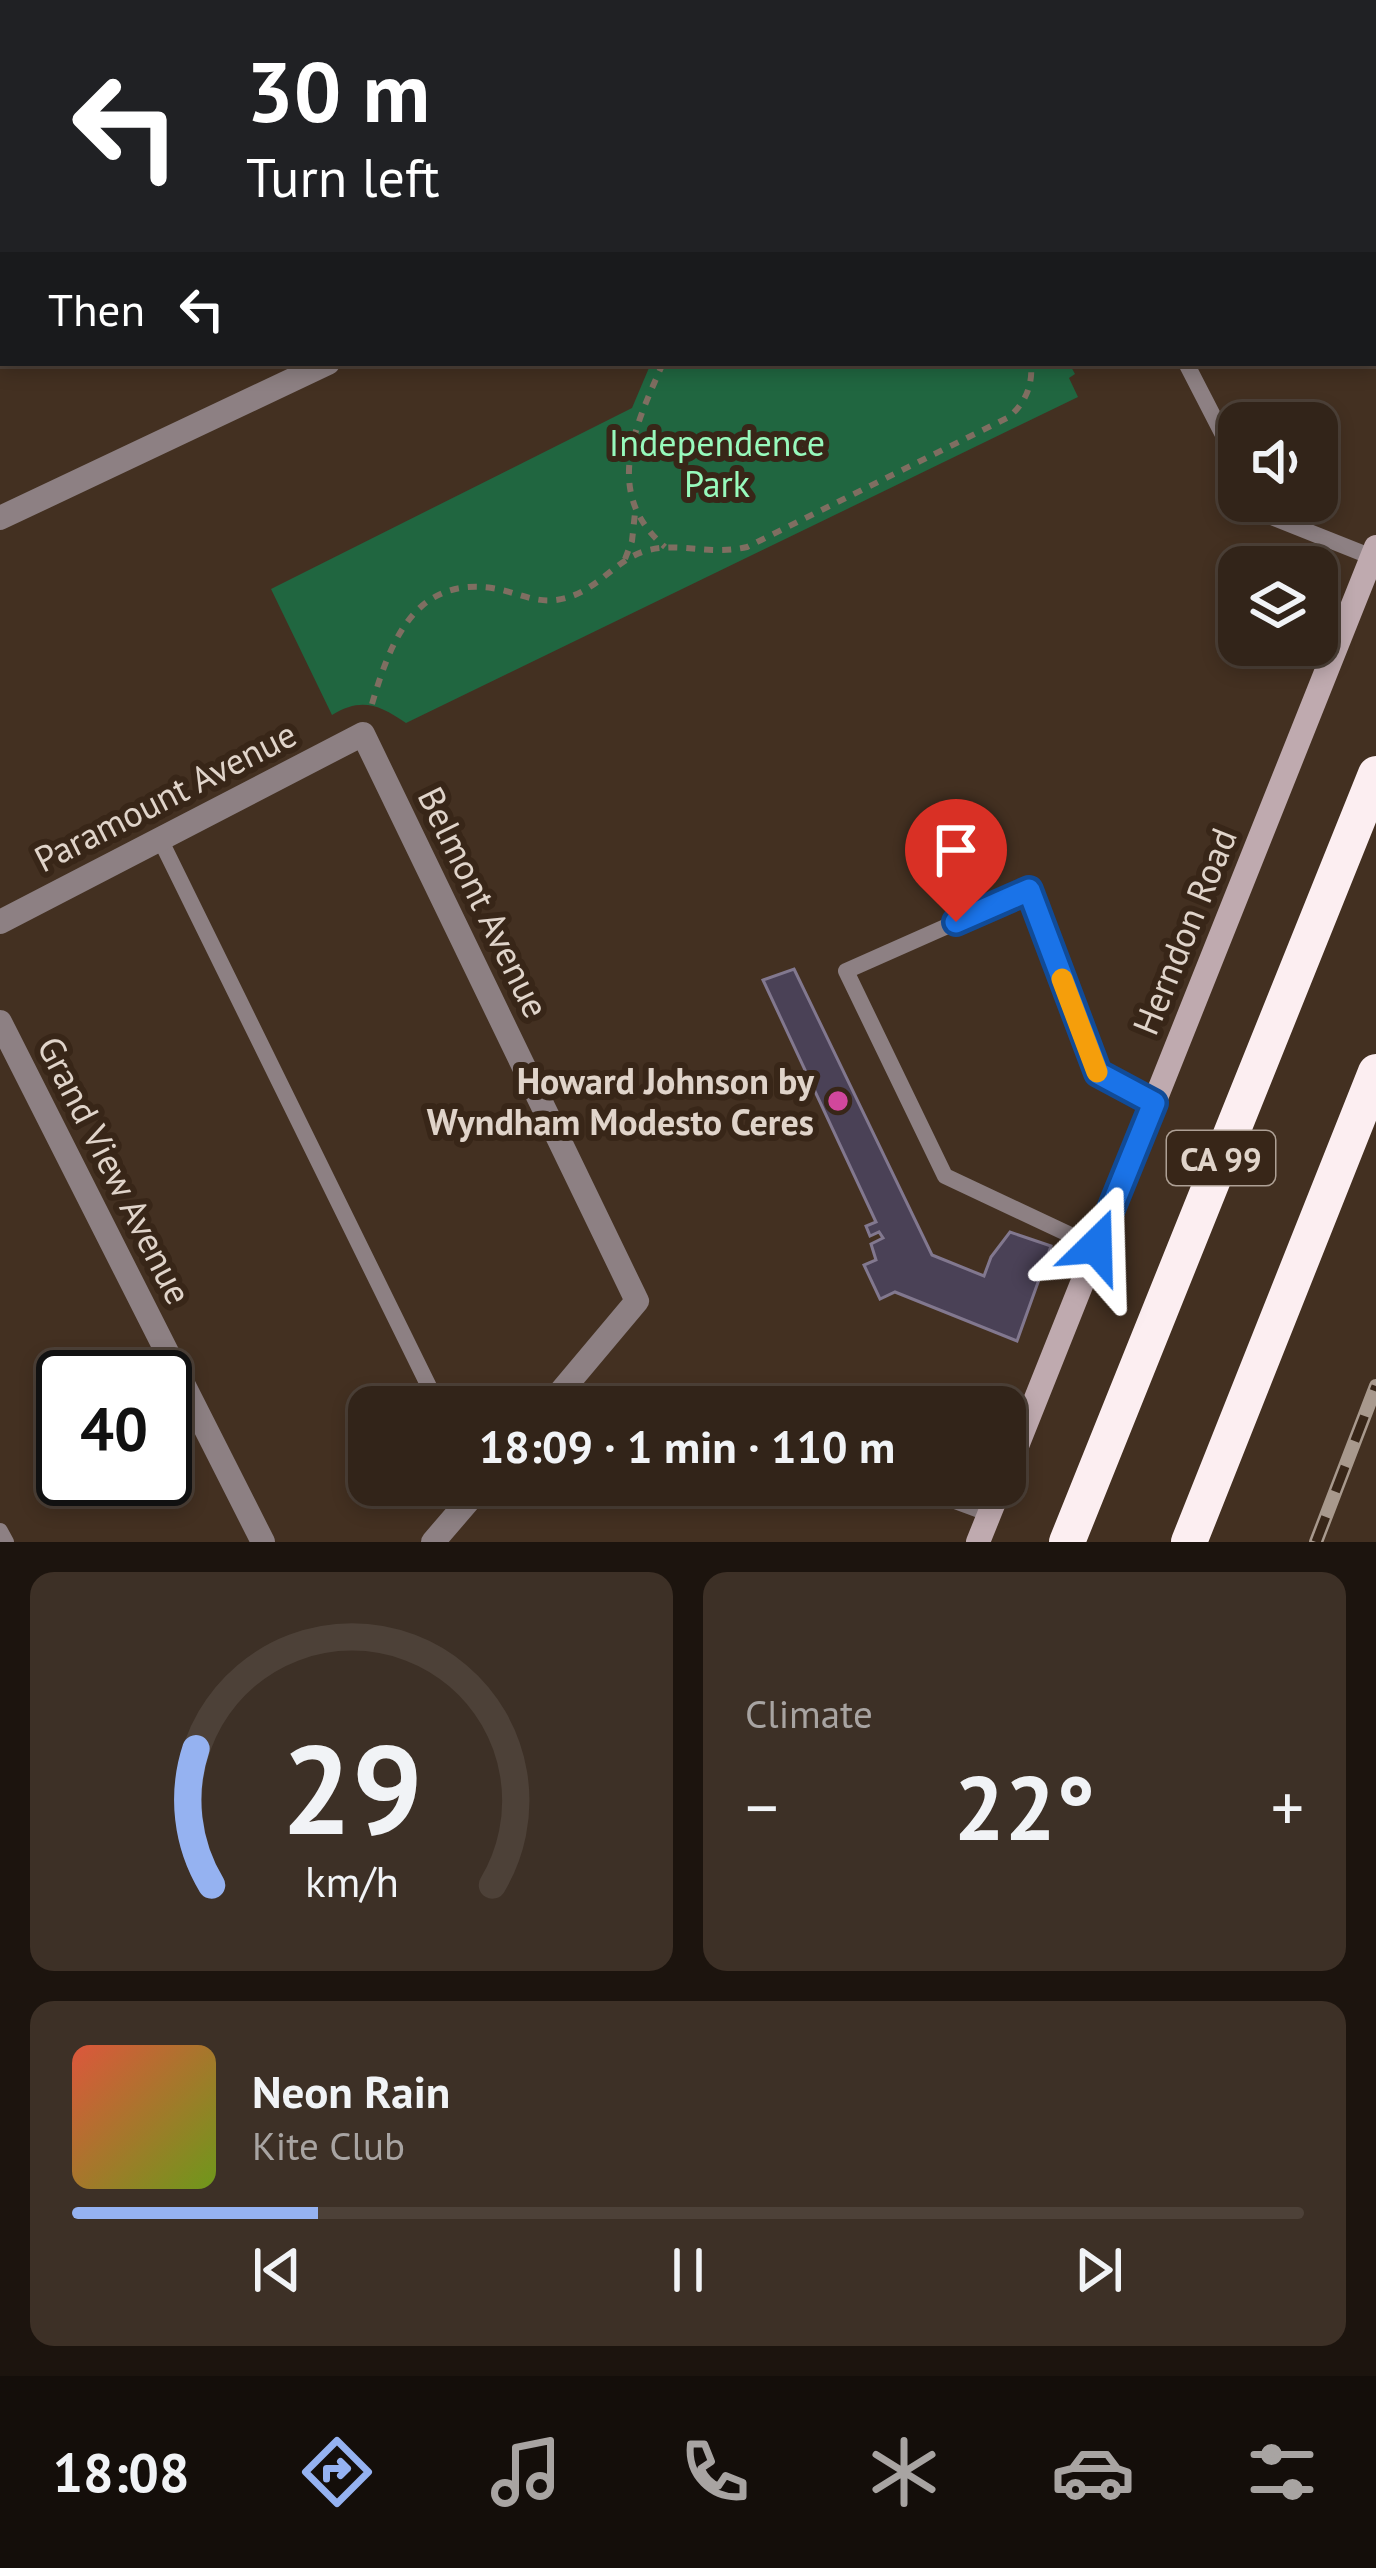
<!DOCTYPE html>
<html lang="en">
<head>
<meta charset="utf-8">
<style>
  :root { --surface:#322419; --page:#3d3026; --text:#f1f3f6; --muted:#a8a4a2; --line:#4d4138; --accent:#95b2f1 }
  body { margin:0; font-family:"PT Sans",sans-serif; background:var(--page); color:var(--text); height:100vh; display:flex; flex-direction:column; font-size:45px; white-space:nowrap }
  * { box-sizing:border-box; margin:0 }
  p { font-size:39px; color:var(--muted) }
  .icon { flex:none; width:66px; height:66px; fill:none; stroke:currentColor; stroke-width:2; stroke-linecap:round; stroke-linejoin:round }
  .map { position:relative; height:1542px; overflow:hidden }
  .details { display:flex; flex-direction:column; gap:30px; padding:30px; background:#1c140e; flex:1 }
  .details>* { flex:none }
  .top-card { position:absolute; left:0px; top:0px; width:1377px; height:366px; box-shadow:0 6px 18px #0003,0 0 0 3px var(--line); background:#202124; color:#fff; overflow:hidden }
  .tools { position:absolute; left:1218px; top:402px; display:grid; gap:24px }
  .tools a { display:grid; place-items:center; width:120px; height:120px; border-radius:24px; background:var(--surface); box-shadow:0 6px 18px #0003,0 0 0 3px var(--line); font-size:60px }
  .speed { position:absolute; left:36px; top:1350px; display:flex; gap:24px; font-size:60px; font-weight:700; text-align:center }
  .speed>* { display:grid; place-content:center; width:156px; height:156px; border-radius:50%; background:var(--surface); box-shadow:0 6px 18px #0003,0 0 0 3px var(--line); line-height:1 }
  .speed .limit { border:6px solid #111; border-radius:18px; background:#fff; color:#111 }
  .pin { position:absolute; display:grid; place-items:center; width:102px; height:102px; color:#fff; margin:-123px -51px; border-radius:50% 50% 50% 0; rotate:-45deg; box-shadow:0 0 12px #0007 }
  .pin .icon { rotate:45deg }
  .me { position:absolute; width:132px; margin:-66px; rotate:22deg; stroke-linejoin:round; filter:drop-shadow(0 0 9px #0008) }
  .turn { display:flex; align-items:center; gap:42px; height:252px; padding:0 48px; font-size:54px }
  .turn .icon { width:156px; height:156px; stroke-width:2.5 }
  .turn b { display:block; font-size:84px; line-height:102px }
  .then { display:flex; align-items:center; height:114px; padding:0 48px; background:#0003; gap:24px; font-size:45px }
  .big { font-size:90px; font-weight:800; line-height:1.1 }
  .details .tile { flex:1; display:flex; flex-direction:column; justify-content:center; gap:18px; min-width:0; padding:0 42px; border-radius:24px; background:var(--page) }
  .details .dial { align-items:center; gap:0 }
  .dial svg { height:312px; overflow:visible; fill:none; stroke:var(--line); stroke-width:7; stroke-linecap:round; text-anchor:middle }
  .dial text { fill:var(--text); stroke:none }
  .song { display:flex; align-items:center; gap:36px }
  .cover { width:144px; height:144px; border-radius:18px; background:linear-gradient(135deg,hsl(10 70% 55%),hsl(80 70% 35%)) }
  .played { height:12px; border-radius:6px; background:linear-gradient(90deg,var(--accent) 20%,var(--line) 20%) }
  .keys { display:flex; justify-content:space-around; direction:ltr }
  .heat { display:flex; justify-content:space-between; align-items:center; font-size:66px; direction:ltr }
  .details .tiles { flex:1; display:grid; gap:30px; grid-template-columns:1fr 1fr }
  .tile:last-child { grid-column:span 2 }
  .trip { position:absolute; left:348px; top:1386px; width:678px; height:120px; border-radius:24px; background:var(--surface); box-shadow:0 6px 18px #0003,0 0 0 3px var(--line); font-weight:800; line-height:120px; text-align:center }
  .dock { display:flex; height:192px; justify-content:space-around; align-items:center; background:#140e0a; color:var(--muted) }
  .dock .icon { width:84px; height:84px }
  .dock .selected { color:var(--accent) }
  .dock b { font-size:54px; color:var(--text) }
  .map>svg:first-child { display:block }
  .green { fill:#206640 }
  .building { fill:#4a4156; stroke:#82788f; stroke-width:3 }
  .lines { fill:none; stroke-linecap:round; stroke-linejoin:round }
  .path { stroke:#7f6e61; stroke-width:6; stroke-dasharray:9 9; stroke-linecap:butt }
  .lane { stroke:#8d8083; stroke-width:16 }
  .street { stroke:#8d8083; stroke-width:24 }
  .secondary { stroke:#bfaaaf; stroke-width:24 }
  .highway { stroke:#fceef1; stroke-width:36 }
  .rail-casing { stroke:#a8998d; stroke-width:14 }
  .rail { stroke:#382618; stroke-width:9; stroke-dasharray:27; stroke-linecap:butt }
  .route-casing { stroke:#114b97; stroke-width:30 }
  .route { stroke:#1a73e8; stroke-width:21 }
  .slow { stroke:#f59e0b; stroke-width:21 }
  .hotel-dot { fill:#d1479c; stroke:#382618; stroke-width:4.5 }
  .labels { text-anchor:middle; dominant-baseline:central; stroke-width:12; stroke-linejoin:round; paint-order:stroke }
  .shield { fill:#382618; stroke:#aea095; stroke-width:3 }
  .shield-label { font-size:33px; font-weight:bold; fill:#e0d4ca }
  .park-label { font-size:36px; fill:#97fabc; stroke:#382618 }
  .street-label { font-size:36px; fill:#e0d4ca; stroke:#382618 }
  .poi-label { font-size:36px; font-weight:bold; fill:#e0d4ca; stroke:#382618; text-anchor:end }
</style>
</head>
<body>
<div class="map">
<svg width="1376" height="1542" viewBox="0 0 1376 1542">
  <rect width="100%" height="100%" fill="#433021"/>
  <!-- green -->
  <g class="green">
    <path d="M 266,0 L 860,0 L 862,3 L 262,3 Z"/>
    <path d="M 651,363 L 1069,363 L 1075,374 L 1069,378 L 1078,397 L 406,723 C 379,705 362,697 332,715 L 271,589 L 632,408 Z"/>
  </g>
  <!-- building -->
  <g class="building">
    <path d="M 1126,0 L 1252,0 L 1253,3 L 1128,3 Z"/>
    <path d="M 794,969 L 932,1255 L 984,1276 L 991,1257 L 1010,1232 L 1051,1246 L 1017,1341 L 895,1292 L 880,1299 L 864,1265 L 876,1260 L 871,1244 L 883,1238 L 879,1232 L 870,1236 L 866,1226 L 876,1222 L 763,980 Z"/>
  </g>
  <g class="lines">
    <!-- path -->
    <g class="path">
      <path d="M 842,0 L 844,3"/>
      <path d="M 497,3 L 497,0"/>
      <path d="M 663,363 C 635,427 602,493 665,547"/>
      <path d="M 625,559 L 632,541 L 635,513"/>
      <path d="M 372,704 C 390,643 414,577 492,588 C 514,591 533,603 556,600 C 595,595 613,561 645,551 C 679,541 709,556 747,547 L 1009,417 C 1025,403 1033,386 1031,363"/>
    </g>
    <!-- lane -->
    <g class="lane">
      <path d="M 999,0 L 1001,3"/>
      <path d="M 1333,0 L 1334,3"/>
      <path d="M 243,3 L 246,0"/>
      <path d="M 1374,85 L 1376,89"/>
      <path d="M 1374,233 L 1376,232"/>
      <path d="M 1186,363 L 1239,466"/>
      <path d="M 1257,501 L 1264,514 L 1372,557"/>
      <path d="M 160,839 L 439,1407"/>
      <path d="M 1096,1247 L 945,1176 L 846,971 L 1029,890 L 1098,1073 L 1154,1103"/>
      <path d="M 912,1485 L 990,1514"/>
      <path d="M 0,1531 L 6,1542"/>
    </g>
    <!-- street -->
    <g class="street">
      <path d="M 0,169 L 3,167"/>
      <path d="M 0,518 L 328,363"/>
      <path d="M 0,922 L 363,734 L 637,1301 L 548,1407"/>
      <path d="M 0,1022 L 263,1542"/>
      <path d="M 433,1542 L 482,1485"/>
    </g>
    <!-- secondary -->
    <g class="secondary">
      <path d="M 1005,1476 L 1376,547"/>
      <path d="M 978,1542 L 1001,1485"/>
    </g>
    <!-- highway -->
    <g class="highway">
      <path d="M 1067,1542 L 1376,774"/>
      <path d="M 1189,1542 L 1376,1072"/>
    </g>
    <!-- rail casing -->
    <g class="rail-casing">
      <path id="rail" d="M 1316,1542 L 1376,1386"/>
    </g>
    <!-- rail -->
    <use href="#rail" class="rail"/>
  </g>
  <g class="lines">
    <!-- route casing -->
    <g class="route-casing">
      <path id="route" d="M 956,922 L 1029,890 L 1098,1073 L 1154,1103 L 1096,1246"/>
    </g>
    <!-- route -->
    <use href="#route" class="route"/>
    <!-- slow -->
    <path class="slow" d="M 1062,979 L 1097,1072"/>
  </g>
  <!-- markers -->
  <circle class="hotel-dot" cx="838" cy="1101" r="12"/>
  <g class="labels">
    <!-- shield labels -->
    <rect class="shield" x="1167" y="1131" width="108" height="54" rx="9"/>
    <g class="shield-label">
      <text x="1221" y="1158">CA 99</text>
    </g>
    <!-- park labels -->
    <g class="park-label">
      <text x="717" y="442">Independence<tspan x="717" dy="41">Park</tspan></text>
    </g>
    <!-- street labels -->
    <g class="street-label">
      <text transform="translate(165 796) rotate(-27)">Paramount Avenue</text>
      <text transform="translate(484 902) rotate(64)">Belmont Avenue</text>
      <text transform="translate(1184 931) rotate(-68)">Herndon Road</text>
      <text transform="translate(115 1170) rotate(63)">Grand View Avenue</text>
    </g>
    <!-- poi labels -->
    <g class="poi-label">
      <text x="814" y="1080">Howard Johnson by<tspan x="814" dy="41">Wyndham Modesto Ceres</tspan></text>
    </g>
  </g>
</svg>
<div class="tools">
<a><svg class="icon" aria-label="sound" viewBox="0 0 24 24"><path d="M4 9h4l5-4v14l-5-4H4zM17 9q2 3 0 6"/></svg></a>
<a><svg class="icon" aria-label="layers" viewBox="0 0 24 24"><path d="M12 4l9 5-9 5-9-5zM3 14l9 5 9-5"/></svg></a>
</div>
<div class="speed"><div class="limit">40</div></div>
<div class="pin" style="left:956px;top:922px;background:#d93025"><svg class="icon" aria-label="arrive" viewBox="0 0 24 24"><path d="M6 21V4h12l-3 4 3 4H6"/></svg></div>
<svg class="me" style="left:1096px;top:1246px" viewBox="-20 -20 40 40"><path d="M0-17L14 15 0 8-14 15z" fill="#1a73e8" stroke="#fff" stroke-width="4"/></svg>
<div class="trip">18:09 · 1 min · 110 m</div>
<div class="top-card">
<div class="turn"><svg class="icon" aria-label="left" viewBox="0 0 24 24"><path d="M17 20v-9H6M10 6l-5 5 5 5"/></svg><div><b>30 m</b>Turn left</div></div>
<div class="then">Then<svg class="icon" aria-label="left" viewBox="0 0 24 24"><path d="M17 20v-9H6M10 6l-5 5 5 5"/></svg></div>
</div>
</div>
<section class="details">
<div class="tiles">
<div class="tile dial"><svg viewBox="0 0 100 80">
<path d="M14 69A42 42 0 1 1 86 69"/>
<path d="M14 69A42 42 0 0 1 10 34" stroke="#95b2f1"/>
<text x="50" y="56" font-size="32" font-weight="700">29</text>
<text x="50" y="72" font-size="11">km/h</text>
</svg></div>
<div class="tile"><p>Climate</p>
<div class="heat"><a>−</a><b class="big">22°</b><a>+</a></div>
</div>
<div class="tile">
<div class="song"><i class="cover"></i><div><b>Neon Rain</b><p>Kite Club</p></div></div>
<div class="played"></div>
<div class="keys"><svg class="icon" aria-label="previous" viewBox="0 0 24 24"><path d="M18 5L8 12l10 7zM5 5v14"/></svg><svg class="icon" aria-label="pause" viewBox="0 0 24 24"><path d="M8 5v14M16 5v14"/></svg><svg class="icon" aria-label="next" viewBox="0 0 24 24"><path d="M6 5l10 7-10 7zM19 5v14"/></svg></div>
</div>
</div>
</section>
<nav class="dock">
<b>18:08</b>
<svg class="icon selected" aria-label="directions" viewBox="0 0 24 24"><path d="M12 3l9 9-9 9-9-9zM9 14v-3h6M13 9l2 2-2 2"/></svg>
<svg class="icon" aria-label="music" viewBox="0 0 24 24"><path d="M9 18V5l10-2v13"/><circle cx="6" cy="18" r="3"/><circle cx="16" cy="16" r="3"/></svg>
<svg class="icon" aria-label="phone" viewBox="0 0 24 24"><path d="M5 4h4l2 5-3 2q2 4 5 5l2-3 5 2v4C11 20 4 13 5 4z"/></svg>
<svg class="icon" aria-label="climate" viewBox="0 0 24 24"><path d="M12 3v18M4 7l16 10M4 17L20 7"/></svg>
<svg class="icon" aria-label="car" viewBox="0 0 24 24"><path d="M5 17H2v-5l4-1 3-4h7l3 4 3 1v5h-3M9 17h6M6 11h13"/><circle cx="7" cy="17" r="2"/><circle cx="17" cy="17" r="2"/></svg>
<svg class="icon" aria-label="filters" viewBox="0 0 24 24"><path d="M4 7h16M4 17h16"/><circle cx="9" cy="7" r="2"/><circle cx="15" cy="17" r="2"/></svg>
</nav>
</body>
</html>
